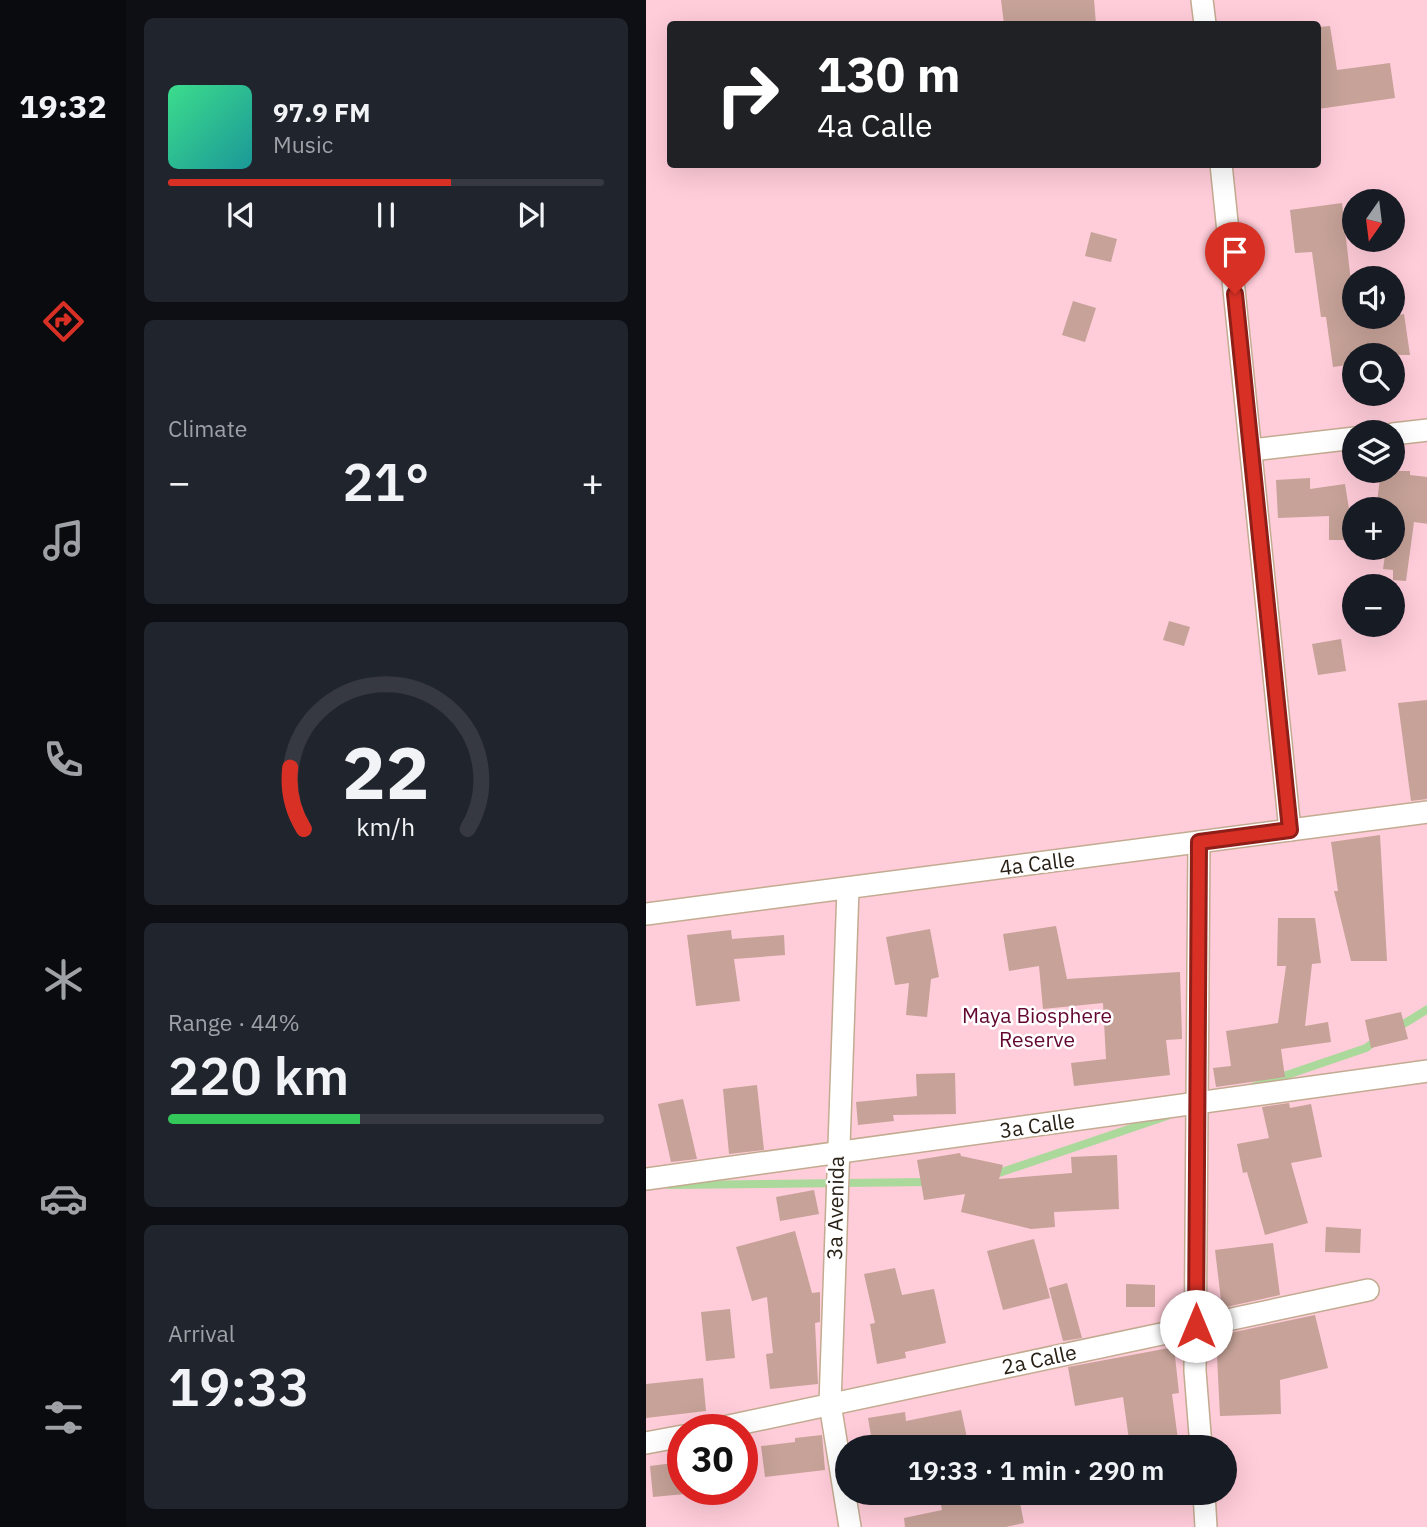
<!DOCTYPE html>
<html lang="en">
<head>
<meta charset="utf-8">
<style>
  :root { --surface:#171b24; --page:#20242c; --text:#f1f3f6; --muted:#9ea1a6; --line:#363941; --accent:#d93025 }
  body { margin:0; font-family:"IBM Plex Sans",sans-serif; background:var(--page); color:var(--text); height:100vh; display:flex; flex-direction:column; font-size:26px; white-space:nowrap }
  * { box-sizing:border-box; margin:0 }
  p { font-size:23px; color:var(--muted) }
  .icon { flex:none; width:38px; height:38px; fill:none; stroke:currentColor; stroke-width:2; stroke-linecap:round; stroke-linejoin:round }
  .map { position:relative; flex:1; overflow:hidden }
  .sheet { display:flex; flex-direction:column; gap:18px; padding:18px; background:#0d0f14; width:520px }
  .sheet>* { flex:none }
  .top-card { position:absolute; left:21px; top:21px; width:654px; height:147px; border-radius:7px; box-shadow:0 7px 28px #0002; background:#202124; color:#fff; overflow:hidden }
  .needle { width:46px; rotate:194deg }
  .fabs { position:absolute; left:696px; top:189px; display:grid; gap:14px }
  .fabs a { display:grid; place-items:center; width:63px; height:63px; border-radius:50%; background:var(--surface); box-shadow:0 7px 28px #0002; font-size:35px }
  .speed { position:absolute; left:21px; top:1414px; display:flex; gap:14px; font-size:35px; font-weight:700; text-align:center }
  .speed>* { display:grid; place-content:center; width:91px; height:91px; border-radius:50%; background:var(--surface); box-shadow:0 7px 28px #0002; line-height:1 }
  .speed .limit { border:10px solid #d22; background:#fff; color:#111 }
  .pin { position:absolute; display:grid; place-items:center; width:60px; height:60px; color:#fff; margin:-72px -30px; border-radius:50% 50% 50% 0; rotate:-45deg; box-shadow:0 0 7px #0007 }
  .pin .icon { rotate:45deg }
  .me { position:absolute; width:77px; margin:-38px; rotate:0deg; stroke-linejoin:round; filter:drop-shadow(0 0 5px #0008) }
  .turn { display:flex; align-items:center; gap:24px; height:147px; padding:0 35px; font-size:32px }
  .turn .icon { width:91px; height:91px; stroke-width:2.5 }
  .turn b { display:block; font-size:49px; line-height:60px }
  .big { font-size:52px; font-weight:600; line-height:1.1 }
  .sheet .tile { flex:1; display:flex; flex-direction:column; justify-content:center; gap:10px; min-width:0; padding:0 24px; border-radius:10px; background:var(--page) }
  .sheet .dial { align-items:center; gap:0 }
  .dial svg { height:182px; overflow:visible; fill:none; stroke:var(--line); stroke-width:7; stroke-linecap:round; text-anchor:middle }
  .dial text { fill:var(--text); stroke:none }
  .song { display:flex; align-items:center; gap:21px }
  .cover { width:84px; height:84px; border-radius:10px; background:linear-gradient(135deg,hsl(150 70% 55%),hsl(180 70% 35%)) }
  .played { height:7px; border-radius:4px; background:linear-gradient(90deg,var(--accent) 65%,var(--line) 65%) }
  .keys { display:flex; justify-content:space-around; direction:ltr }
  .heat { display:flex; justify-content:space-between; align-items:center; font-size:38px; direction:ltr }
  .charge { height:10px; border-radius:5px; background:linear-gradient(90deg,#34c759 44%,var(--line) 0) }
  .trip { position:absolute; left:189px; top:1435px; width:402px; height:70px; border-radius:35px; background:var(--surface); box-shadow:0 7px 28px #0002; font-weight:600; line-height:70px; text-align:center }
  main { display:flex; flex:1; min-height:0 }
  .tab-bar { display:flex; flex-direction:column; width:126px; justify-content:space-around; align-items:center; background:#090b0e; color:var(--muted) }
  .tab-bar .icon { width:49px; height:49px }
  .tab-bar .active { color:var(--accent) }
  .tab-bar b { font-size:32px; color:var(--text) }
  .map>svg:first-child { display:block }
  .green { fill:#ffccd9; fill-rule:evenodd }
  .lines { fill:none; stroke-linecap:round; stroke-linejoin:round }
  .stream { stroke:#aad99b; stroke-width:8 }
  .building { fill:#c6a298 }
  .street-casing { stroke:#c3ab91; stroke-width:24 }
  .street { stroke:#fff; stroke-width:21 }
  .route-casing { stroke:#8d1f18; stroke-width:18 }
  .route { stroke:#d93025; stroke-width:12 }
  .labels { text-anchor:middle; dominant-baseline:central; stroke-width:5; stroke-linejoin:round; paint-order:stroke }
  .street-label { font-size:21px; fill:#292016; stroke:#fff }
  .park-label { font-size:21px; fill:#630731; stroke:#fff }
</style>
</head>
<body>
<main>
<nav class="tab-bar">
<b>19:32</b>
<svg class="icon active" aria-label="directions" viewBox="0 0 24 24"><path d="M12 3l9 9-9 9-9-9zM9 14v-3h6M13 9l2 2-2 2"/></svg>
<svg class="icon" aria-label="music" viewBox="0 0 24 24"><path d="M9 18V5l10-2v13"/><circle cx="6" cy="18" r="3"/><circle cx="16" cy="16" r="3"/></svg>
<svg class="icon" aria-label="phone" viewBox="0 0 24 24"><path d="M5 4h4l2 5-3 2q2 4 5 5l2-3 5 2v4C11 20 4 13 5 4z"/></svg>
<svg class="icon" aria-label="climate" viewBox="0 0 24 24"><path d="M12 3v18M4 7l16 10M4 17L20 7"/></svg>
<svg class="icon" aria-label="car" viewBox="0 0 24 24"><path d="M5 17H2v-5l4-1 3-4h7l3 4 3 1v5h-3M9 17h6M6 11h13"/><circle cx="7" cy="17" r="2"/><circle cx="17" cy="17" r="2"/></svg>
<svg class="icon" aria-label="filters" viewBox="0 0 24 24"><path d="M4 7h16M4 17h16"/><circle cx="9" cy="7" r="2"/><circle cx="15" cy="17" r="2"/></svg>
</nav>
<section class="sheet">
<div class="tile">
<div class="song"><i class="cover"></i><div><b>97.9 FM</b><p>Music</p></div></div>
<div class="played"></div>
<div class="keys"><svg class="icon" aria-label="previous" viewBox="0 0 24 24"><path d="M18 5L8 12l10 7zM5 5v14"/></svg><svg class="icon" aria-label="pause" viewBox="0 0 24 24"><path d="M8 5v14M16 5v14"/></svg><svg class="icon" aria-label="next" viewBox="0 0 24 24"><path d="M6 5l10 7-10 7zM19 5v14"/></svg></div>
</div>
<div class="tile"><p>Climate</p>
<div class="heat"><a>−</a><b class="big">21°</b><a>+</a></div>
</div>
<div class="tile dial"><svg viewBox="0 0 100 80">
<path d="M14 69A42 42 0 1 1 86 69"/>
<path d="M14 69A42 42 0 0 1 8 42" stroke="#d93025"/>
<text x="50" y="56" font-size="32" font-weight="700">22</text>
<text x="50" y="72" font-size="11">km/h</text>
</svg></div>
<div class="tile"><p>Range · 44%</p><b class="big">220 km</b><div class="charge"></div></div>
<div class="tile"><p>Arrival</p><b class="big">19:33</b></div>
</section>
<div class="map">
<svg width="782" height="1527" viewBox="0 0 782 1527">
  <rect width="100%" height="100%" fill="#fde5ca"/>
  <!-- green -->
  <path class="green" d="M 0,0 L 781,0 L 781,1527 L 0,1527 ZM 24,24 L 672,24 L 672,164 L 24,164 ZM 709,201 L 747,201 L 747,240 L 709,240 ZM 709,278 L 747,278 L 747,317 L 709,317 ZM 709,355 L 747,355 L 747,394 L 709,394 ZM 709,432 L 747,432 L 747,471 L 709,471 ZM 709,509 L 747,509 L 747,548 L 709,548 ZM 709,586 L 747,586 L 747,625 L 709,625 ZM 37,1430 L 96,1430 L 96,1489 L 37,1489 ZM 201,1447 L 579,1447 L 579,1493 L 201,1493 Z"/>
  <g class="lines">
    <!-- stream -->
    <g class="stream">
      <path d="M 751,1028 L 782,1009"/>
      <path d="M 606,1087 L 720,1048 L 731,1040"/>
      <path d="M 347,1175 L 521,1116"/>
      <path d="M 23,1185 L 283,1182"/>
    </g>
  </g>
  <!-- building -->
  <g class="building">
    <path d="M 355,0 L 448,0 L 450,24 L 358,24 Z"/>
    <path d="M 684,26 L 691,70 L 744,63 L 749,98 L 672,109 L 672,27 Z"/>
    <path d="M 696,203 L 709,317 L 711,321 L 758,314 L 764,355 L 709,355 L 709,364 L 687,367 L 680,317 L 675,317 L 666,252 L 649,253 L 644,210 Z"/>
    <path d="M 445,232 L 471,239 L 465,262 L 439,256 Z"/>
    <path d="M 427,301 L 450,308 L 439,342 L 416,335 Z"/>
    <path d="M 735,471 L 764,471 L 764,475 L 782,477 L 782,524 L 768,522 L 760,581 L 747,580 L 747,570 L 737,569 L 740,548 L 747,548 L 747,509 L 730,509 Z"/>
    <path d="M 664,478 L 664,489 L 699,484 L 708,540 L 683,540 L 683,516 L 632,518 L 630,480 Z"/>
    <path d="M 523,621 L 544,627 L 538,646 L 517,640 Z"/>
    <path d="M 695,639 L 700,671 L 672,675 L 666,644 Z"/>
    <path d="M 782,700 L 782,799 L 765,801 L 752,703 Z"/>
    <path d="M 734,835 L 741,961 L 705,961 L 688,891 L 692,891 L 685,842 Z"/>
    <path d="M 632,918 L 669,918 L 675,963 L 666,964 L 659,1026 L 682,1022 L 685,1042 L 635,1049 L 639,1077 L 570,1087 L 567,1068 L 585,1066 L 580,1031 L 632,1023 L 640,966 L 631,966 Z"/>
    <path d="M 410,926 L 421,979 L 534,972 L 536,1039 L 520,1040 L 524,1075 L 428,1086 L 425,1063 L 460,1059 L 457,1003 L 397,1009 L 393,966 L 363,971 L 357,934 Z"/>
    <path d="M 284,929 L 293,977 L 285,979 L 281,1017 L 260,1015 L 263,983 L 249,985 L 240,937 Z"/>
    <path d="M 85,930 L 86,939 L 138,935 L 139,955 L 88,959 L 94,1001 L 50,1006 L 41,935 Z"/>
    <path d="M 755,1012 L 762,1039 L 725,1048 L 719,1020 Z"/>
    <path d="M 309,1073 L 310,1114 L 247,1115 L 248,1121 L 212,1125 L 210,1102 L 271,1096 L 270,1074 Z"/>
    <path d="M 111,1085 L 118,1150 L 83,1154 L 77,1089 Z"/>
    <path d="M 37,1099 L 51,1159 L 25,1162 L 12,1104 Z"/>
    <path d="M 643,1103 L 644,1108 L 665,1104 L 676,1157 L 645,1163 L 662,1223 L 619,1235 L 601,1172 L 597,1173 L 591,1144 L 623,1138 L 616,1107 Z"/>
    <path d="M 314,1153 L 315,1156 L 357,1165 L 353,1179 L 426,1173 L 425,1157 L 471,1155 L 473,1209 L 408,1212 L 409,1227 L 385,1229 L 315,1212 L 319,1194 L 278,1200 L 271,1160 Z"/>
    <path d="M 168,1190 L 173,1214 L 134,1221 L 130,1197 Z"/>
    <path d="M 680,1227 L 715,1229 L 714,1253 L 679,1252 Z"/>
    <path d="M 149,1231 L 166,1293 L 174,1292 L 174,1322 L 169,1323 L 172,1384 L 124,1389 L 120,1354 L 127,1353 L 121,1297 L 106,1301 L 90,1247 Z"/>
    <path d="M 388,1239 L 404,1298 L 357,1310 L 341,1251 Z"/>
    <path d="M 627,1243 L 634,1295 L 576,1308 L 569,1250 Z"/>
    <path d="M 249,1268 L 256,1295 L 288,1289 L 300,1343 L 259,1352 L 260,1358 L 231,1364 L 224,1324 L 229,1323 L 218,1274 Z"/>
    <path d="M 421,1283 L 436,1338 L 417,1341 L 403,1288 Z"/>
    <path d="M 480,1284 L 509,1285 L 509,1307 L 480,1307 Z"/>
    <path d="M 84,1309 L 89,1358 L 60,1361 L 55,1312 Z"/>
    <path d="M 669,1315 L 682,1368 L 634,1380 L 635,1414 L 574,1416 L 570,1336 Z"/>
    <path d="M 528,1347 L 533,1393 L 526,1394 L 532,1440 L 484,1447 L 477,1397 L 429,1406 L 422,1367 Z"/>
    <path d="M 57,1378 L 60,1411 L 0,1418 L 0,1384 Z"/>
    <path d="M 315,1410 L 323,1447 L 227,1447 L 222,1418 L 259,1412 L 260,1421 Z"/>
    <path d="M 176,1435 L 179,1470 L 119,1477 L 115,1446 L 149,1442 L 149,1438 Z"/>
    <path d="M 35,1462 L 39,1494 L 7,1497 L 4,1466 Z"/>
    <path d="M 308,1493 L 372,1493 L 378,1523 L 360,1527 L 259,1527 L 258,1518 L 296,1510 L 293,1496 Z"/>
  </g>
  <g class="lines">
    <!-- street casing -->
    <g class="street-casing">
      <g id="street">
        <path d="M 556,0 L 559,24"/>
        <path d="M 575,164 L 644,830"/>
        <path d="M 747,434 L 782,430"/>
        <path d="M 606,450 L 709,438"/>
        <path d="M 553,842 L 549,1371 L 555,1447"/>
        <path d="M 202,888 L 184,1404 L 204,1527"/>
        <path d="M 0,914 L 782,812"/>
        <path d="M 0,1179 L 782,1071"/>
        <path d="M 64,1430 L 722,1290"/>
        <path d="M 0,1443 L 37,1436"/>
        <path d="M 558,1493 L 560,1527"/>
      </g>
    </g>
    <!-- street -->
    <use href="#street" class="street"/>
  </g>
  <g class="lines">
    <!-- route casing -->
    <g class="route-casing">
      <path id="route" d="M 550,1326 L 553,842 L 644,830 L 589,294"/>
    </g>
    <!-- route -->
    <use href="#route" class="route"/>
  </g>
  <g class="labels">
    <!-- street labels -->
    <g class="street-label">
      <text transform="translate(391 863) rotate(-7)">4a Calle</text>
      <text transform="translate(391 1125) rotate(-8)">3a Calle</text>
      <text transform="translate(189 1208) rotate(-89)">3a Avenida</text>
      <text transform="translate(393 1359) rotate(-12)">2a Calle</text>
    </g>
    <!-- park labels -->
    <g class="park-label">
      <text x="391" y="1015">Maya Biosphere<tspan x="391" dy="24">Reserve</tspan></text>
    </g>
  </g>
</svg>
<div class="fabs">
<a><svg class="needle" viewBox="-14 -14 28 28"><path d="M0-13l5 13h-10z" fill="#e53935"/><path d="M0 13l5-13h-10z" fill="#9ea1a6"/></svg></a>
<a><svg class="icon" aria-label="sound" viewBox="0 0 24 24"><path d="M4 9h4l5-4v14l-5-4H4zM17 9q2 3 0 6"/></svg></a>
<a><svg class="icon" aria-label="search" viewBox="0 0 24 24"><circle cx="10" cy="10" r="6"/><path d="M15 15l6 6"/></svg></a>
<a><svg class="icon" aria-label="layers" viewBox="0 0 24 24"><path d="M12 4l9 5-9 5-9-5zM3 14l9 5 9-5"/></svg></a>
<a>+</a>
<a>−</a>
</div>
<div class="speed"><div class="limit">30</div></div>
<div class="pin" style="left:589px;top:294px;background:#d93025"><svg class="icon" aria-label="arrive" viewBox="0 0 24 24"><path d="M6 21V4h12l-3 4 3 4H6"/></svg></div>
<svg class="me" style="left:550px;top:1326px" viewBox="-20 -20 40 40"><circle r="19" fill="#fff"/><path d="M0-13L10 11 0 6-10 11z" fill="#d93025"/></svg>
<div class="trip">19:33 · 1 min · 290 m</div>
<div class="top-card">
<div class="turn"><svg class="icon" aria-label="right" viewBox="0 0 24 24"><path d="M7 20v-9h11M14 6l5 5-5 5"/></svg><div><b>130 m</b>4a Calle</div></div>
</div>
</div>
</main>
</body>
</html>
